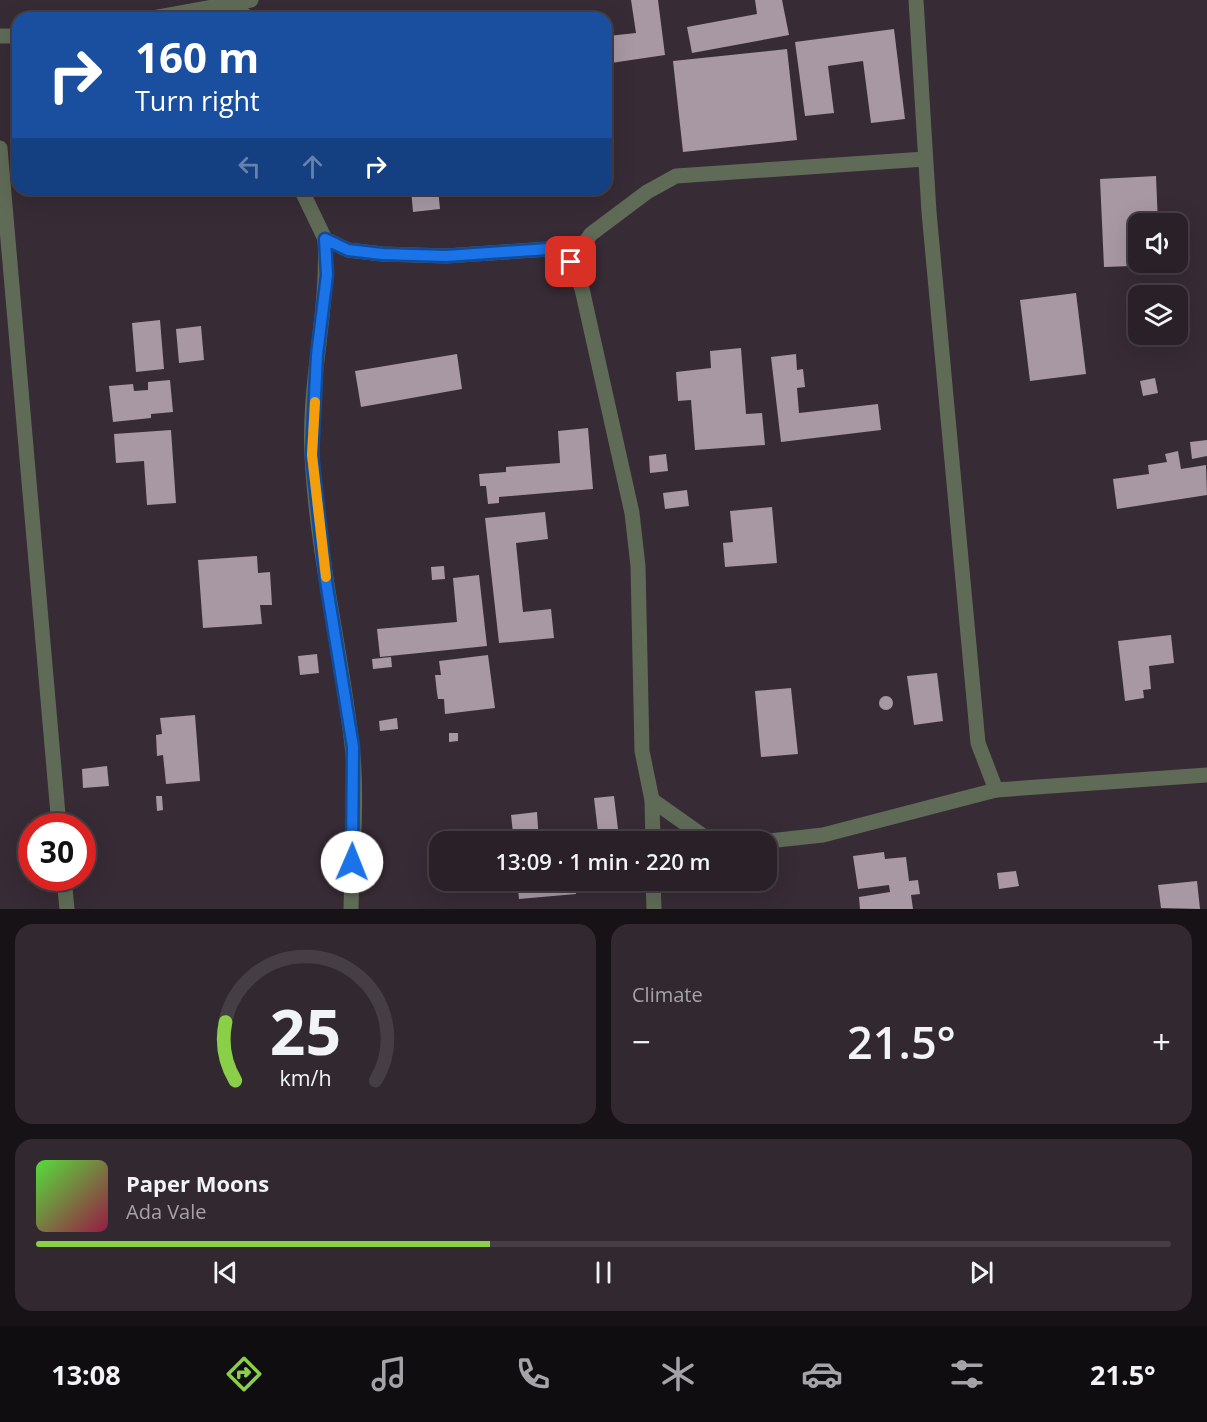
<!DOCTYPE html>
<html lang="en">
<head>
<meta charset="utf-8">
<style>
  :root { --surface:#292028; --page:#312830; --text:#f1f3f6; --muted:#a5a3a8; --line:#453e45; --accent:#89cf48 }
  body { margin:0; font-family:"Open Sans",sans-serif; background:var(--page); color:var(--text); height:100vh; display:flex; flex-direction:column; font-size:22px; white-space:nowrap }
  * { box-sizing:border-box; margin:0 }
  p { font-size:20px; color:var(--muted) }
  .icon { flex:none; width:33px; height:33px; fill:none; stroke:currentColor; stroke-width:2; stroke-linecap:round; stroke-linejoin:round }
  .map { position:relative; height:909px; overflow:hidden }
  .side { display:flex; flex-direction:column; gap:15px; padding:15px; background:#171216; flex:1 }
  .side>* { flex:none }
  .guide { position:absolute; left:12px; top:12px; width:600px; height:183px; border-radius:18px; box-shadow:0 6px 24px #0002,0 0 0 2px var(--line); background:#1a4fa0; color:#fff; overflow:hidden }
  .fabs { position:absolute; left:1128px; top:213px; display:grid; gap:12px }
  .fabs a { display:grid; place-items:center; width:60px; height:60px; border-radius:12px; background:var(--surface); box-shadow:0 6px 24px #0002,0 0 0 2px var(--line); font-size:30px }
  .speed { position:absolute; left:18px; top:813px; display:flex; gap:12px; font-size:30px; font-weight:700; text-align:center }
  .speed>* { display:grid; place-content:center; width:78px; height:78px; border-radius:50%; background:var(--surface); box-shadow:0 6px 24px #0002,0 0 0 2px var(--line); line-height:1 }
  .speed .limit { border:9px solid #d22; background:#fff; color:#111 }
  .pin { position:absolute; display:grid; place-items:center; width:51px; height:51px; color:#fff; margin:-26px; border-radius:12px; box-shadow:0 3px 9px #0006 }
  .me { position:absolute; width:66px; margin:-33px; rotate:1deg; stroke-linejoin:round; filter:drop-shadow(0 0 4px #0008) }
  .turn { display:flex; align-items:center; gap:21px; height:126px; padding:0 24px; font-size:27px }
  .turn .icon { width:78px; height:78px; stroke-width:2.5 }
  .turn b { display:block; font-size:42px; line-height:51px }
  .lanes { display:flex; align-items:center; height:57px; padding:0 24px; background:#0003; justify-content:center; gap:30px; direction:ltr }
  .lanes .off { opacity:.35 }
  .big { font-size:45px; font-weight:600; line-height:1.1 }
  .side .card { flex:1; display:flex; flex-direction:column; justify-content:center; gap:9px; min-width:0; padding:0 21px; border-radius:18px; background:var(--page) }
  .side .dial { align-items:center; gap:0 }
  .dial svg { height:156px; overflow:visible; fill:none; stroke:var(--line); stroke-width:7; stroke-linecap:round; text-anchor:middle }
  .dial text { fill:var(--text); stroke:none }
  .song { display:flex; align-items:center; gap:18px }
  .cover { width:72px; height:72px; border-radius:9px; background:linear-gradient(135deg,hsl(110 70% 55%),hsl(340 70% 35%)) }
  .played { height:6px; border-radius:3px; background:linear-gradient(90deg,var(--accent) 40%,var(--line) 40%) }
  .keys { display:flex; justify-content:space-around; direction:ltr }
  .heat { display:flex; justify-content:space-between; align-items:center; font-size:33px; direction:ltr }
  .side .tiles { flex:1; display:grid; gap:15px; grid-template-columns:1fr 1fr }
  .card:last-child { grid-column:span 2 }
  .trip { position:absolute; left:429px; top:831px; width:348px; height:60px; border-radius:18px; background:var(--surface); box-shadow:0 6px 24px #0002,0 0 0 2px var(--line); font-weight:600; line-height:60px; text-align:center }
  .dock { display:flex; height:96px; justify-content:space-around; align-items:center; background:#100d10; color:var(--muted) }
  .dock .icon { width:42px; height:42px }
  .dock .active { color:var(--accent) }
  .dock b { font-size:27px; color:var(--text) }
  .map>svg:first-child { display:block }
  .building { fill:#a798a4 }
  .lines { fill:none; stroke-linecap:round; stroke-linejoin:round }
  .minor { stroke:#5f6b57; stroke-width:15 }
  .route-casing { stroke:#114b97; stroke-width:15 }
  .route { stroke:#1a73e8; stroke-width:10 }
  .slow { stroke:#f59e0b; stroke-width:10 }
</style>
</head>
<body>
<div class="map">
<svg width="1207" height="909" viewBox="0 0 1207 909">
  <rect width="100%" height="100%" fill="#372b35"/>
  <!-- building -->
  <g class="building">
    <path d="M 631,0 L 658,0 L 665,55 L 611,63 L 608,36 L 636,33 Z"/>
    <path d="M 755,0 L 782,0 L 789,35 L 692,53 L 687,27 L 757,14 Z"/>
    <path d="M 894,29 L 905,119 L 871,123 L 863,61 L 828,66 L 834,113 L 805,116 L 795,42 Z"/>
    <path d="M 787,49 L 797,140 L 683,152 L 673,61 Z"/>
    <path d="M 1156,176 L 1158,224 L 1138,224 L 1138,262 L 1160,265 L 1104,267 L 1100,179 Z"/>
    <path d="M 411,189 L 438,189 L 440,209 L 413,212 Z"/>
    <path d="M 1076,293 L 1086,374 L 1030,381 L 1020,300 Z"/>
    <path d="M 160,320 L 164,369 L 136,372 L 132,323 Z"/>
    <path d="M 201,326 L 204,360 L 179,363 L 176,329 Z"/>
    <path d="M 741,348 L 746,414 L 762,413 L 765,445 L 695,450 L 691,400 L 678,401 L 676,372 L 711,368 L 710,351 Z"/>
    <path d="M 457,354 L 462,389 L 361,407 L 355,371 Z"/>
    <path d="M 796,354 L 797,370 L 803,369 L 805,387 L 797,388 L 799,413 L 878,404 L 881,430 L 781,442 L 771,357 Z"/>
    <path d="M 1155,378 L 1158,393 L 1143,396 L 1140,381 Z"/>
    <path d="M 170,380 L 173,412 L 151,414 L 151,418 L 113,422 L 109,386 L 133,384 L 134,391 L 148,390 L 148,382 Z"/>
    <path d="M 588,428 L 593,489 L 499,497 L 499,503 L 488,504 L 486,486 L 480,486 L 479,474 L 506,472 L 506,467 L 560,463 L 558,431 Z"/>
    <path d="M 171,430 L 176,503 L 147,505 L 144,461 L 116,463 L 114,434 Z"/>
    <path d="M 1207,440 L 1207,456 L 1192,459 L 1190,442 Z"/>
    <path d="M 1178,451 L 1181,469 L 1206,465 L 1207,495 L 1117,509 L 1113,479 L 1149,474 L 1148,465 L 1167,462 L 1165,454 Z"/>
    <path d="M 666,454 L 668,471 L 650,473 L 649,456 Z"/>
    <path d="M 687,490 L 689,506 L 665,509 L 663,493 Z"/>
    <path d="M 772,507 L 777,563 L 725,567 L 723,543 L 733,542 L 730,511 Z"/>
    <path d="M 545,512 L 548,539 L 516,543 L 523,612 L 551,609 L 554,638 L 499,643 L 485,518 Z"/>
    <path d="M 257,556 L 258,573 L 270,572 L 272,605 L 260,605 L 262,624 L 203,628 L 198,560 Z"/>
    <path d="M 444,566 L 445,579 L 432,580 L 431,567 Z"/>
    <path d="M 479,575 L 487,646 L 380,657 L 377,629 L 457,622 L 453,578 Z"/>
    <path d="M 1171,635 L 1174,663 L 1149,666 L 1151,689 L 1143,690 L 1144,698 L 1125,701 L 1118,641 Z"/>
    <path d="M 317,654 L 319,673 L 300,675 L 298,656 Z"/>
    <path d="M 488,655 L 495,708 L 445,714 L 444,699 L 438,699 L 437,693 L 435,675 L 441,675 L 439,661 Z"/>
    <path d="M 391,657 L 392,667 L 373,669 L 372,659 Z"/>
    <path d="M 937,673 L 943,721 L 914,725 L 907,676 Z"/>
    <path d="M 791,688 L 798,754 L 761,757 L 755,691 Z"/>
    <circle cx="886" cy="703" r="7"/>
    <path d="M 195,715 L 200,781 L 166,784 L 163,755 L 157,756 L 156,735 L 162,734 L 160,718 Z"/>
    <path d="M 397,718 L 398,729 L 380,731 L 379,721 Z"/>
    <path d="M 449,733 L 458,733 L 458,741 L 449,742 Z"/>
    <path d="M 107,766 L 109,786 L 83,788 L 82,769 Z"/>
    <path d="M 156,796 L 162,796 L 163,810 L 157,811 Z"/>
    <path d="M 614,796 L 618,829 L 598,832 L 594,798 Z"/>
    <path d="M 537,812 L 539,842 L 514,842 L 511,815 Z"/>
    <path d="M 884,852 L 885,859 L 906,857 L 909,881 L 918,880 L 920,894 L 911,895 L 913,909 L 860,909 L 859,897 L 890,892 L 889,885 L 858,889 L 853,856 Z"/>
    <path d="M 1016,871 L 1019,886 L 999,889 L 997,873 Z"/>
    <path d="M 517,880 L 575,880 L 576,894 L 519,899 Z"/>
    <path d="M 1197,881 L 1200,909 L 1161,908 L 1158,885 Z"/>
  </g>
  <g class="lines">
    <!-- minor -->
    <g class="minor">
      <path d="M 916,0 L 929,212 L 978,743 L 996,790"/>
      <path d="M 230,5 L 249,18"/>
      <path d="M 153,18 L 251,0"/>
      <path d="M 0,36 L 18,36"/>
      <path d="M 0,148 L 59,826"/>
      <path d="M 301,189 L 325,239 L 348,250 L 382,254 L 446,256 L 548,249 L 571,262 L 582,289 L 632,513 L 638,566 L 642,751 L 652,800 L 653,842"/>
      <path d="M 325,239 C 329,311 308,383 312,456 C 317,554 341,649 352,745 C 358,796 352,857 351,909"/>
      <path d="M 571,262 L 591,234 L 647,192 L 676,176 L 925,159"/>
      <path d="M 652,800 L 703,836 L 746,842"/>
      <path d="M 759,842 L 823,835 L 996,790 L 1207,775"/>
      <path d="M 64,878 L 67,909"/>
      <path d="M 653,880 L 654,909"/>
    </g>
  </g>
  <g class="lines">
    <!-- route casing -->
    <g class="route-casing">
      <path id="route" d="M 352,862 L 353,747 L 326,581 L 312,455 L 317,355 L 327,275 L 325,239 L 348,250 L 382,254 L 446,256 L 548,249 L 571,262"/>
    </g>
    <!-- route -->
    <use href="#route" class="route"/>
    <!-- slow -->
    <path class="slow" d="M 315,402 L 312,455 L 326,577"/>
  </g>
</svg>
<div class="fabs">
<a><svg class="icon" aria-label="sound" viewBox="0 0 24 24"><path d="M4 9h4l5-4v14l-5-4H4zM17 9q2 3 0 6"/></svg></a>
<a><svg class="icon" aria-label="layers" viewBox="0 0 24 24"><path d="M12 4l9 5-9 5-9-5zM3 14l9 5 9-5"/></svg></a>
</div>
<div class="speed"><div class="limit">30</div></div>
<div class="pin" style="left:571px;top:262px;background:#d93025"><svg class="icon" aria-label="arrive" viewBox="0 0 24 24"><path d="M6 21V4h12l-3 4 3 4H6"/></svg></div>
<svg class="me" style="left:352px;top:862px" viewBox="-20 -20 40 40"><circle r="19" fill="#fff"/><path d="M0-13L10 11 0 6-10 11z" fill="#1a73e8"/></svg>
<div class="trip">13:09 · 1 min · 220 m</div>
<div class="guide">
<div class="turn"><svg class="icon" aria-label="right" viewBox="0 0 24 24"><path d="M7 20v-9h11M14 6l5 5-5 5"/></svg><div><b>160 m</b>Turn right</div></div>
<div class="lanes"><svg class="icon off" aria-label="left" viewBox="0 0 24 24"><path d="M17 20v-9H6M10 6l-5 5 5 5"/></svg><svg class="icon off" aria-label="ahead" viewBox="0 0 24 24"><path d="M12 20V5M6 11l6-6 6 6"/></svg><svg class="icon" aria-label="right" viewBox="0 0 24 24"><path d="M7 20v-9h11M14 6l5 5-5 5"/></svg></div>
</div>
</div>
<section class="side">
<div class="tiles">
<div class="card dial"><svg viewBox="0 0 100 80">
<path d="M14 69A42 42 0 1 1 86 69"/>
<path d="M14 69A42 42 0 0 1 9 39" stroke="#89cf48"/>
<text x="50" y="56" font-size="32" font-weight="700">25</text>
<text x="50" y="72" font-size="11">km/h</text>
</svg></div>
<div class="card"><p>Climate</p>
<div class="heat"><a>−</a><b class="big">21.5°</b><a>+</a></div>
</div>
<div class="card">
<div class="song"><i class="cover"></i><div><b>Paper Moons</b><p>Ada Vale</p></div></div>
<div class="played"></div>
<div class="keys"><svg class="icon" aria-label="previous" viewBox="0 0 24 24"><path d="M18 5L8 12l10 7zM5 5v14"/></svg><svg class="icon" aria-label="pause" viewBox="0 0 24 24"><path d="M8 5v14M16 5v14"/></svg><svg class="icon" aria-label="next" viewBox="0 0 24 24"><path d="M6 5l10 7-10 7zM19 5v14"/></svg></div>
</div>
</div>
</section>
<nav class="dock">
<b>13:08</b>
<svg class="icon active" aria-label="directions" viewBox="0 0 24 24"><path d="M12 3l9 9-9 9-9-9zM9 14v-3h6M13 9l2 2-2 2"/></svg>
<svg class="icon" aria-label="music" viewBox="0 0 24 24"><path d="M9 18V5l10-2v13"/><circle cx="6" cy="18" r="3"/><circle cx="16" cy="16" r="3"/></svg>
<svg class="icon" aria-label="phone" viewBox="0 0 24 24"><path d="M5 4h4l2 5-3 2q2 4 5 5l2-3 5 2v4C11 20 4 13 5 4z"/></svg>
<svg class="icon" aria-label="climate" viewBox="0 0 24 24"><path d="M12 3v18M4 7l16 10M4 17L20 7"/></svg>
<svg class="icon" aria-label="car" viewBox="0 0 24 24"><path d="M5 17H2v-5l4-1 3-4h7l3 4 3 1v5h-3M9 17h6M6 11h13"/><circle cx="7" cy="17" r="2"/><circle cx="17" cy="17" r="2"/></svg>
<svg class="icon" aria-label="filters" viewBox="0 0 24 24"><path d="M4 7h16M4 17h16"/><circle cx="9" cy="7" r="2"/><circle cx="15" cy="17" r="2"/></svg>
<b>21.5°</b>
</nav>
</body>
</html>
